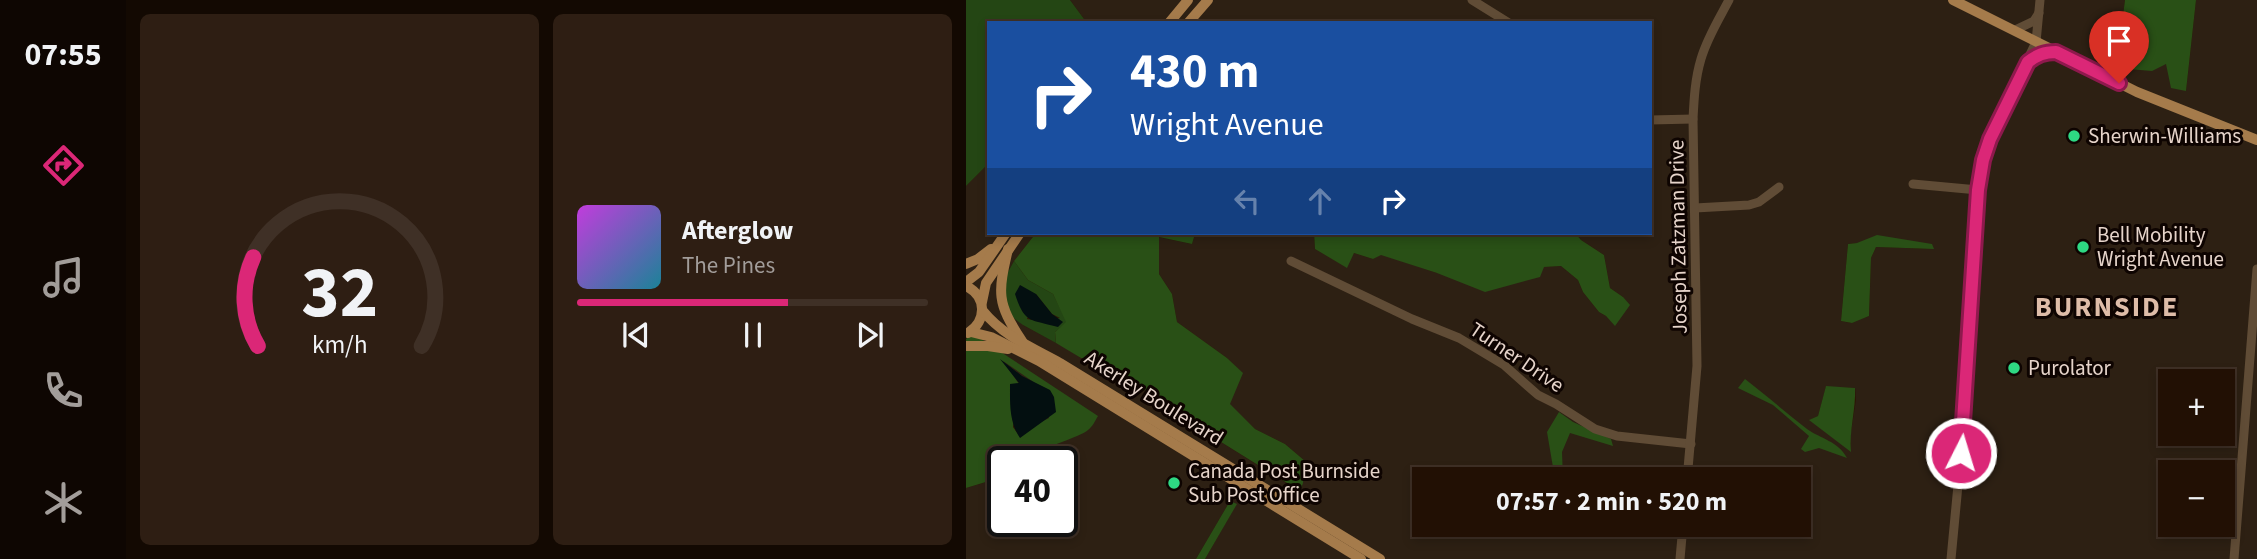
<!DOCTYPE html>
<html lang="en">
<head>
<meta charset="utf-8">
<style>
  :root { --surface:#221004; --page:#2e1e13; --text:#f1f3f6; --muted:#a29d9a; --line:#3f3026; --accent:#db2777 }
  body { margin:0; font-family:"Source Sans 3",sans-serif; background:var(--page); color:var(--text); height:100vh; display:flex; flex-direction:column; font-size:26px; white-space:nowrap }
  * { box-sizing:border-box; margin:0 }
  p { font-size:23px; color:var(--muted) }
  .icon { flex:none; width:38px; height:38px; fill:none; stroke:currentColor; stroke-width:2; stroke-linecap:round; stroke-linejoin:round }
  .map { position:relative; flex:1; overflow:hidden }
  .side { display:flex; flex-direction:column; gap:14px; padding:14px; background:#130902; width:840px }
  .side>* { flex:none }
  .hud { position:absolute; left:21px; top:21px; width:665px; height:214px; border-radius:0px; box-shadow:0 4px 10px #0003,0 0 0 2px var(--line); background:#1a4fa0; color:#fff; overflow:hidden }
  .tools { position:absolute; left:1192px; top:369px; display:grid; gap:14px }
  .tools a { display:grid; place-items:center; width:77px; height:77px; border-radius:0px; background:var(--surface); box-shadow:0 4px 10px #0003,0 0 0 2px var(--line); font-size:35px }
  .speed { position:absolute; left:21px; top:446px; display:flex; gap:14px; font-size:35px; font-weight:700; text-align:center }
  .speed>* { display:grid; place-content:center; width:91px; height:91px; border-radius:50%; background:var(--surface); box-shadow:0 4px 10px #0003,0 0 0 2px var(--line); line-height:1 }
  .speed .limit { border:4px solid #111; border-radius:10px; background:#fff; color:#111 }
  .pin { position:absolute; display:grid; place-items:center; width:60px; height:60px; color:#fff; margin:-72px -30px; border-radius:50% 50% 50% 0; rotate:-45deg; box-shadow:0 0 7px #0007 }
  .pin .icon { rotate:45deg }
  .me { position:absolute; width:77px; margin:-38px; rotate:5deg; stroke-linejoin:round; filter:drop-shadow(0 0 5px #0008) }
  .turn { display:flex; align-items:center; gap:24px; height:147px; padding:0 28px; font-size:32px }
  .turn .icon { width:91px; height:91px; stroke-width:2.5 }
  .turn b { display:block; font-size:49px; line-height:60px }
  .lanes { display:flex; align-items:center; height:66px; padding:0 28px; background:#0003; justify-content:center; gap:35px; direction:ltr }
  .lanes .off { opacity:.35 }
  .side .widget { flex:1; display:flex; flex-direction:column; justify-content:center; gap:10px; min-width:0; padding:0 24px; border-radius:10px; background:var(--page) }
  .side .dial { align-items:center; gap:0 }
  .dial svg { height:182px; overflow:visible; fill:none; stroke:var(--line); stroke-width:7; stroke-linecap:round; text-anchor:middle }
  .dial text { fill:var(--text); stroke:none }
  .song { display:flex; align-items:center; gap:21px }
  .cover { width:84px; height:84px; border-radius:10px; background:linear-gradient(135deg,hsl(290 70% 55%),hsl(190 70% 35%)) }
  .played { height:7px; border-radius:4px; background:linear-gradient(90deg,var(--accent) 60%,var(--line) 60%) }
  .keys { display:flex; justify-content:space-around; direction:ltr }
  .side .tiles { flex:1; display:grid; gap:14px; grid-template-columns:repeat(2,1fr) }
  .trip { position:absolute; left:446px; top:467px; width:399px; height:70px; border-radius:0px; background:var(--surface); box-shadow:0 4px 10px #0003,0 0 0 2px var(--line); font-weight:700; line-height:70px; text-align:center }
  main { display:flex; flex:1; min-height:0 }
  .tabs { display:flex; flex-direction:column; width:126px; justify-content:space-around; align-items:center; background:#0e0602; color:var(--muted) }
  .tabs .icon { width:49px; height:49px }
  .tabs .on { color:var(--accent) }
  .tabs b { font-size:32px; color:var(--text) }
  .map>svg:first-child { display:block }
  .industrial { fill:#2d2013; fill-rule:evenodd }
  .green { fill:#244614; fill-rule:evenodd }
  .forest { fill:#295016; fill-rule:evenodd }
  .water { fill:#030f10 }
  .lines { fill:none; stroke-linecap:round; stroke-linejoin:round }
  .minor { stroke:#604c36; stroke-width:9 }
  .major { stroke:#a57b4b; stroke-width:10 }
  .route-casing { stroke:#8e194d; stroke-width:18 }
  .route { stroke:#db2777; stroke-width:12 }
  .poi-dot { fill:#2ed883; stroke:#0e0401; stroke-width:2.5 }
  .labels { text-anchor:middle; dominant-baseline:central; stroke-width:6; stroke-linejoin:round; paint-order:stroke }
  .poi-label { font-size:21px; fill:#e6d4ca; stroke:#0e0401; text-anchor:start }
  .street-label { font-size:21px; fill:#e6d4ca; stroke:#0e0401 }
  .district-label { font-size:28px; font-weight:bold; letter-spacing:2px; fill:#debca8; stroke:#0e0401 }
</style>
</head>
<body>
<main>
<nav class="tabs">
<b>07:55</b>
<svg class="icon on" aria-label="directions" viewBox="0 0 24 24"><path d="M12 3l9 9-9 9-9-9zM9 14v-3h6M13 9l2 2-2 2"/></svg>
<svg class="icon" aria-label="music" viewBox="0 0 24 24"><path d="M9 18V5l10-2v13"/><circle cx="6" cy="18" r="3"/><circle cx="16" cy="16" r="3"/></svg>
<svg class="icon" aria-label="phone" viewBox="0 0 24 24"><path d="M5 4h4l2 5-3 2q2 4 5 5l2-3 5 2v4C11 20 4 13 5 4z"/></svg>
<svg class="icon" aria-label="climate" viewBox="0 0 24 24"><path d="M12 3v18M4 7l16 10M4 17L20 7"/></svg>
</nav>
<section class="side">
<div class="tiles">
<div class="widget dial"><svg viewBox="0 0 100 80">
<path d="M14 69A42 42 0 1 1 86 69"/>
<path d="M14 69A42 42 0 0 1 12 30" stroke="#db2777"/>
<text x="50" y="56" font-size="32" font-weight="700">32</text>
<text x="50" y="72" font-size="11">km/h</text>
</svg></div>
<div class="widget">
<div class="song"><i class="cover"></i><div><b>Afterglow</b><p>The Pines</p></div></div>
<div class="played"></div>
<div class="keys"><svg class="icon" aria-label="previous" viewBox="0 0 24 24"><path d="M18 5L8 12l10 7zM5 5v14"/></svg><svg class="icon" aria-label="pause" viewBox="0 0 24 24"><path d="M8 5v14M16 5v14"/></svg><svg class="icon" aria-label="next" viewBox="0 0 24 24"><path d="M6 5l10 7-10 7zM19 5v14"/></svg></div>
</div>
</div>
</section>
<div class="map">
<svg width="1291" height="559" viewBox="0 0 1291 559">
  <rect width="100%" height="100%" fill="#2d1505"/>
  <!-- industrial -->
  <path class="industrial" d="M 104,0 L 1159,0 L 1150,68 L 1201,64 L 1220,91 L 1230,0 L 1291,0 L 1291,559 L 239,559 L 270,505 L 264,501 L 230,559 L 0,559 L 0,488 L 33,478 L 37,470 L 37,522 L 96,522 L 96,462 L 40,462 L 42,458 L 65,453 L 80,447 L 0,330 L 0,186 L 23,163 L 23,233 L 70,233 L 48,261 L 33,289 L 57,325 L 100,348 L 115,358 L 133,359 L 255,442 L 333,491 L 339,461 L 319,444 L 289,429 L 263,404 L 276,373 L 261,358 L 211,322 L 206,294 L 193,274 L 192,237 L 226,244 L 229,234 L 240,237 L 240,233 L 348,233 L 349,249 L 380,267 L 388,253 L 407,259 L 415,254 L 471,273 L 595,266 L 612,280 L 617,292 L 633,312 L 640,316 L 649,325 L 657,297 L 644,288 L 638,255 L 615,240 L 609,233 L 684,233 L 684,23 L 121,23 ZM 891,243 L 967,249 L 910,247 L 905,258 L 903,316 L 885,323 L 875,321 L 882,244 ZM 1204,382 L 1256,382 L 1256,434 L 1204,434 ZM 860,387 L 889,388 L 890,400 L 884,438 L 885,451 L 844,420 L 852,416 ZM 1204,472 L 1256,472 L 1256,525 L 1204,525 ZM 458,480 L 833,480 L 833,525 L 458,525 Z"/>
  <!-- green -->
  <g class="green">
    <path d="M 0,0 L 104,0 L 121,23 L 23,23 L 23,163 L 0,186 Z"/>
    <path d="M 48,261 L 62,280 L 87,294 L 101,322 L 89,332 L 90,343 L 57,325 L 35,309 L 32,290 ZM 70,294 L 86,314 L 94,318 L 73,321 L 61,319 Z"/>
  </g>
  <!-- forest -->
  <g class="forest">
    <path d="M 1159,0 L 1230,0 L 1220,91 L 1205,88 L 1200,64 L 1186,71 L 1150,68 Z"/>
    <path d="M 70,233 L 240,233 L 240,237 L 229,234 L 226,244 L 193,237 L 193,274 L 206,294 L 211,322 L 261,358 L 277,373 L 264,404 L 289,429 L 319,444 L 339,461 L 337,483 L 334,491 L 255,442 L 133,359 L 115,358 L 90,343 L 89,332 L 100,322 L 87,294 L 62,280 L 48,261 Z"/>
    <path d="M 348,233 L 439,233 L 444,235 L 459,235 L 461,233 L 609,233 L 615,240 L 638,255 L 644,288 L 657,297 L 664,305 L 649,326 L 640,316 L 633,312 L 617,292 L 612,280 L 595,266 L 578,267 L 574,277 L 519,292 L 471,273 L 415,255 L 407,259 L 388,253 L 381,268 L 349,249 Z"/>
    <path d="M 911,235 L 966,244 L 968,249 L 910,247 L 905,258 L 903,316 L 886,323 L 875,321 L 882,244 L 891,243 Z"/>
    <path d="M 6,333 L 132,416 C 129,421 127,426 122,430 C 115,437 52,458 42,458 L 40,462 L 37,462 L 37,470 L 33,478 L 0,488 L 0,339 ZM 37,361 L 69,383 L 83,390 L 83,418 L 73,423 L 54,437 L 47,427 L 53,384 Z"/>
    <path d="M 779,379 C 800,395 820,413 841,429 C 855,439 872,441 881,458 L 853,448 L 839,452 L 835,449 L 843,436 L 807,405 L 772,388 Z"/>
    <path d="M 860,386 L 889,388 C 890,410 883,430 885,452 L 843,420 L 852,416 Z"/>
    <path d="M 593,412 L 607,422 L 645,439 L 647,446 L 604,433 L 596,452 L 597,479 L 589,479 L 581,432 Z"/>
    <path d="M 264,501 L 271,504 L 239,559 L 230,559 Z"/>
  </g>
  <!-- water -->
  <g class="water">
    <path d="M 54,285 L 70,294 L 86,314 L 97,322 L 92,327 C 64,319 59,324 49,294 Z"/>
    <path d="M 34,359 L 56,376 L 84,390 L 88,397 L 90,412 L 54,438 C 43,422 44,403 44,384 L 53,383 Z"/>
  </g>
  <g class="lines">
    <!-- minor -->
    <g class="minor">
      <path d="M 506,0 L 543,23"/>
      <path d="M 1049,30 L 1068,21 L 1073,13"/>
      <path d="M 684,120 L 727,119"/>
      <path d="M 947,184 L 1012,190"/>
      <path d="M 729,208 L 783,205 L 793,202 L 813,187"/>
      <path d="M 325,261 L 446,319 L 493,338 L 538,365 L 572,395 L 590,404 L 629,429 L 651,436 L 725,444"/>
      <path d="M 721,480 L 731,366 L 727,119 C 728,99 729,79 735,59 C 741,38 753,19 763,0"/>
      <path d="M 714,559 L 717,525"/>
      <path d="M 985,559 L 999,411 L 1012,190 L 1017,160 L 1024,139 L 1070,42 L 1074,0"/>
      <path d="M 1268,559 L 1291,269"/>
    </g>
    <!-- major -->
    <g class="major">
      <path d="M 987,0 L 1171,92 L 1291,140"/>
      <path d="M 203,23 L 222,0"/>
      <path d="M 222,23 L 242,0"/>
      <path d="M 42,249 C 32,293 30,302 56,341"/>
      <path d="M 0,264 L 12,259 L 25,249"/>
      <path d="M 0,282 L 13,272 L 40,233"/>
      <path d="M 0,286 C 21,296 21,321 2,333"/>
      <path d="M 16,302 L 20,283 L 54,233"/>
      <path d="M 17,311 C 37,336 67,348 94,363 L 414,559"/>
      <path d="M 5,332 L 25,337 L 73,361 L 395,559"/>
      <path d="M 0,346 L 22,346 L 42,349"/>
    </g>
  </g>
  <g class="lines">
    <!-- route casing -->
    <g class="route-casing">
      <path id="route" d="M 995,453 L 1012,190 L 1017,160 L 1024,139 L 1062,62 C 1071,55 1078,52 1090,52 L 1153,83"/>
    </g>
    <!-- route -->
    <use href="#route" class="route"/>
  </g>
  <!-- markers -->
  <g class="poi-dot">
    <circle cx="1108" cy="136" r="7"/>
    <circle cx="1117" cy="247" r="7"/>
    <circle cx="1048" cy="368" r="7"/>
    <circle cx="208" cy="483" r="7"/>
  </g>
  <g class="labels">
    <!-- poi labels -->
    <g class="poi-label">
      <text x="1122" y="136">Sherwin-Williams</text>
      <text x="1131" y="235">Bell Mobility<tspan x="1131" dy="24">Wright Avenue</tspan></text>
      <text x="1062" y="368">Purolator</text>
      <text x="222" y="471">Canada Post Burnside<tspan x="222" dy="24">Sub Post Office</tspan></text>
    </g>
    <!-- street labels -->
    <g class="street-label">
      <text transform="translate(712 237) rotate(-91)">Joseph Zatzman Drive</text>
      <text transform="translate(551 357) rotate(34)">Turner Drive</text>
      <text transform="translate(188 398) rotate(32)">Akerley Boulevard</text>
    </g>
    <!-- district labels -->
    <g class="district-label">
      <text x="1141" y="307">BURNSIDE</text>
    </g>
  </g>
</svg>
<div class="tools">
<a>+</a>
<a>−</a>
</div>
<div class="speed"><div class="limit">40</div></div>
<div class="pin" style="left:1153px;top:83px;background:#d93025"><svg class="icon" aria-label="arrive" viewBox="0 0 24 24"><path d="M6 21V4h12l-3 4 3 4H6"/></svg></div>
<svg class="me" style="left:995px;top:453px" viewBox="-20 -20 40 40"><circle r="17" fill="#db2777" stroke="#fff" stroke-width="3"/><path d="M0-11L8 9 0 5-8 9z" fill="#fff"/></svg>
<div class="trip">07:57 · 2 min · 520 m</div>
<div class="hud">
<div class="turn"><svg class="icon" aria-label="right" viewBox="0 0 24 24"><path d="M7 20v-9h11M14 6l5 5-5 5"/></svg><div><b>430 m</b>Wright Avenue</div></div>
<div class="lanes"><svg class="icon off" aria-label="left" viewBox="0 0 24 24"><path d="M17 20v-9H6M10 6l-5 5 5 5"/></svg><svg class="icon off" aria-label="ahead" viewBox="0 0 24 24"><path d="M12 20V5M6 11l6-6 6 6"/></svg><svg class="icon" aria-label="right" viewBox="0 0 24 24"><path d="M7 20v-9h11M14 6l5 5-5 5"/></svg></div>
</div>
</div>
</main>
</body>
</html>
